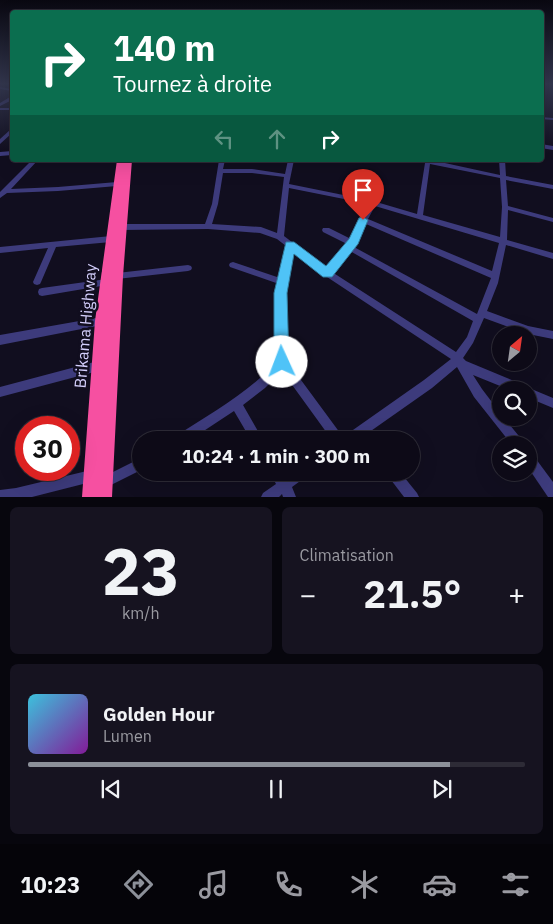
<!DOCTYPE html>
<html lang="fr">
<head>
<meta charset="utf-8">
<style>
  :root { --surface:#0d0a17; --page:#161320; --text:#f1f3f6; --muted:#9a9aa1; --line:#2d2b36; --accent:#8c9099 }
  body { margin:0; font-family:"IBM Plex Sans",sans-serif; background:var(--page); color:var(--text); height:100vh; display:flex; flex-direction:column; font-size:19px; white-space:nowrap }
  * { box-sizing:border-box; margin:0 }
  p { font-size:16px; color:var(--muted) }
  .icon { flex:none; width:28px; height:28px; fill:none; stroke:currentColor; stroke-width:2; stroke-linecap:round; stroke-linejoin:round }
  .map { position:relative; height:497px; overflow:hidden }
  .sheet { display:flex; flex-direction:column; gap:10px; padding:10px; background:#07060d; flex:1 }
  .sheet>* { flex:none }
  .guide { position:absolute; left:10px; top:10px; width:534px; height:152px; border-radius:5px; box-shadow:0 5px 20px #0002,0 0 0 1px var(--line); background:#0b6e4f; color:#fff; overflow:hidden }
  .needle { width:32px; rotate:29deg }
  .fabs { position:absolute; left:492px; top:326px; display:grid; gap:10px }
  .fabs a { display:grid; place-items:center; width:45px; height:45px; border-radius:50%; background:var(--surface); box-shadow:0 5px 20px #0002,0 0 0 1px var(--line); font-size:25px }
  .speed { position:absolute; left:15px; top:416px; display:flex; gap:10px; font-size:25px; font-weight:700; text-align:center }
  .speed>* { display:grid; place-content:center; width:65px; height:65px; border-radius:50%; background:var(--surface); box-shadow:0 5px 20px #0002,0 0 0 1px var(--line); line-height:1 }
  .speed .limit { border:8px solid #d22; background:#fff; color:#111 }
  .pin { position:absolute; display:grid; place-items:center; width:42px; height:42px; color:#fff; margin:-51px -21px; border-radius:50% 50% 50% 0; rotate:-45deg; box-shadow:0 0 5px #0007 }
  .pin .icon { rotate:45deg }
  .me { position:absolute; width:55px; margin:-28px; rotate:358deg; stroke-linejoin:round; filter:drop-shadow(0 0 4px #0008) }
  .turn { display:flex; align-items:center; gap:18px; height:105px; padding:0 20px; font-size:22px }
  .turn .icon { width:65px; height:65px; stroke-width:2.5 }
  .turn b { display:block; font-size:35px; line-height:42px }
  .lanes { display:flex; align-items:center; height:48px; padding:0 20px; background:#0003; justify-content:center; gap:25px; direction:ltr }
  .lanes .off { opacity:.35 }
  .big { font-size:38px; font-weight:800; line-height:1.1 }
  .sheet .card { flex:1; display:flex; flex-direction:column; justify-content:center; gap:8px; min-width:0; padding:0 18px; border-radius:8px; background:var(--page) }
  .sheet .dial { align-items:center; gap:0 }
  .dial b { font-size:65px; line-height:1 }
  .song { display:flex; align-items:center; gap:15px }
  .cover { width:60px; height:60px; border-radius:8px; background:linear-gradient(135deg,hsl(190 70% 55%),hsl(290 70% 35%)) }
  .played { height:5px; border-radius:2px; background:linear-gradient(90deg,var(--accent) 85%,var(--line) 85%) }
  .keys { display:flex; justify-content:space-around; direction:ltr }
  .heat { display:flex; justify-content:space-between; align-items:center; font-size:28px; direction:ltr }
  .sheet .tiles { flex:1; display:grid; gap:10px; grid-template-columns:1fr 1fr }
  .card:last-child { grid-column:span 2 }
  .trip { position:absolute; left:132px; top:431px; width:288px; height:50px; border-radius:25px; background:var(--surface); box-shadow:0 5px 20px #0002,0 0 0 1px var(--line); font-weight:800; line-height:50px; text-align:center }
  .dock { display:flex; height:80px; justify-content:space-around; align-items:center; background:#050409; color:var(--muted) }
  .dock .icon { width:35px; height:35px }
  .dock .current { color:var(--accent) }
  .dock b { font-size:22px; color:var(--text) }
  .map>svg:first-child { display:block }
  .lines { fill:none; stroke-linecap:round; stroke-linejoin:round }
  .minor { fill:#3d3b7c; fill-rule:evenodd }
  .highway { fill:#f650a1; fill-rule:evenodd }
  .route { fill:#4fc3f7; stroke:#337fa1 }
  .labels { text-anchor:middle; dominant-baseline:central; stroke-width:5; stroke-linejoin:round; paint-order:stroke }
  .near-street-label { font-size:16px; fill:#d4cffc; stroke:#110e1f }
</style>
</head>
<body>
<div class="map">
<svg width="553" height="497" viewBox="0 0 553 497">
  <rect width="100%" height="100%" fill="#110e1f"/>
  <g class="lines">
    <!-- minor -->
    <g class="minor">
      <path d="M 0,87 L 12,89 L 12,91 L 0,89 Z"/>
      <path d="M 10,97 L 12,97 L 12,100 L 0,106 L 0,103 Z"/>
      <rect x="0" y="108" width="12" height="2"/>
      <path d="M 541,117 L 553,118 L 553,120 L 541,119 Z"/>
      <path d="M 10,130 L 12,130 L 12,133 L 0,144 L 0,139 Z"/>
      <path d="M 541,144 L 553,146 L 553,150 L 541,148 Z"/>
      <path d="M 12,151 L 12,155 L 0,156 L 0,152 Z"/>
      <path d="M 32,160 L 38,160 L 11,189 L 58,187 L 117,182 L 120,184 L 117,186 L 58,191 L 7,193 L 0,198 L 0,192 Z"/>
      <path d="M 219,160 L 225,160 L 223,169 L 252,169 L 285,174 L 288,160 L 294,160 L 289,184 L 373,201 L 417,214 L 425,163 L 415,160 L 431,160 L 500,175 L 499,160 L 505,160 L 506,176 L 553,185 L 553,189 L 506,180 L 508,206 L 553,218 L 553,222 L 508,210 L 507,240 L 553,253 L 553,259 L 506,245 L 498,283 L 487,311 L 528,326 L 553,331 L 553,339 L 528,334 L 484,318 L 473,343 L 463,358 L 466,361 L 526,386 L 527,389 L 529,388 L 553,398 L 553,408 L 529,398 L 529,390 L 510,390 L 473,375 L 482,389 L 501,414 L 501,418 L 504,418 L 523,441 L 525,445 L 512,445 L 474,397 L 457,367 L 432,388 L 358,440 L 332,440 L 282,371 L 265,388 L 243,405 L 263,440 L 251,440 L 234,411 L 190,440 L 174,440 L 176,436 C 211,413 249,393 277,361 L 277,293 L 279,284 L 230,267 L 229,265 L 230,263 L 233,262 L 280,278 L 286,246 L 277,239 L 260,233 L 208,229 L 121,230 L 117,227 L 121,224 L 205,224 L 212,204 ZM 430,164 L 500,178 L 502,207 L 500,237 L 423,215 ZM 223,173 L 252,173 L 284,177 L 277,233 L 261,227 L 212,224 L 218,204 ZM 289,188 L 369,204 L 362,218 L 360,220 L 360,221 L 351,239 L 329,228 L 323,228 L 322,230 L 323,232 L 347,244 L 326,268 L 284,236 ZM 375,206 L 499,243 L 492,271 L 368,219 ZM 366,224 L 491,278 L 477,314 L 354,247 ZM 293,251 L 324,275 L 451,359 L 424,380 L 343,437 L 287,361 L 285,293 ZM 350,251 L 473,321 L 467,337 L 456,352 L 332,272 Z"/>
      <path d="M 111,236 L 115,239 L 111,242 L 56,247 L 41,282 L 40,284 L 37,285 L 34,284 L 33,282 L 48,248 L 0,253 L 0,247 Z"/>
      <path d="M 188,265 L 191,266 L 192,268 L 191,270 L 188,271 L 117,279 L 114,278 L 113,276 L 114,274 L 117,273 Z"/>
      <path d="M 107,279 L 110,280 L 111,282 L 110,284 L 107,285 L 42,296 L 39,295 L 38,292 L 39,289 L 42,288 Z"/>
      <path d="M 102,317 L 105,318 L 107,321 L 105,324 L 102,325 L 0,345 L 0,335 Z"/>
      <path d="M 98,361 L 102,362 L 103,366 L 102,370 L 98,371 L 0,397 L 0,387 Z"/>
      <path d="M 529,453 L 533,455 L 553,482 L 553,497 L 548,497 L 529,469 Z"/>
      <path d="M 141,458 L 141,470 L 105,488 L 101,486 L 99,482 L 101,478 Z"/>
      <path d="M 91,470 L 95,472 L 97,476 L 95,480 L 91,482 L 32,497 L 0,497 L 0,490 L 16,488 Z"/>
      <path d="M 270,472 L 283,472 L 285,477 L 292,472 L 309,472 L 307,476 L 292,487 L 296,497 L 283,497 L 282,494 L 279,497 L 261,497 L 263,493 L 276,484 Z"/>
      <path d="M 386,472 L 400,472 L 417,493 L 419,497 L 404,497 L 388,476 Z"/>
    </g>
    <!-- highway -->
    <path class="highway" d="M 117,160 L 132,160 L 123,276 L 112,497 L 82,497 L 95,321 Z"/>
  </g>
  <!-- sky -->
  <linearGradient id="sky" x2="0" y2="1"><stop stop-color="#090811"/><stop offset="0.55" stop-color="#32364d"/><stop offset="1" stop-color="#32364d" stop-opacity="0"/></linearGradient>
  <rect width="553" height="153" fill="url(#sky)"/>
  <!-- route -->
  <path class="route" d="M 363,217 L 368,220 L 358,244 L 332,277 L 323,277 L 294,254 L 287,293 L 289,362 L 287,368 L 282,370 L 276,368 L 274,362 L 274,293 L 286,242 L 294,242 L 326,266 L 349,239 L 359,218 Z"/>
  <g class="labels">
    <!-- near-street labels -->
    <g class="near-street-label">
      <text transform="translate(85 326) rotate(-85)">Brikama Highway</text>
    </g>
  </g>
</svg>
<div class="fabs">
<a><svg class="needle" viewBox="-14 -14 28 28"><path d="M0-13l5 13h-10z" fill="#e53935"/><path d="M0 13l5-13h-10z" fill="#9a9aa1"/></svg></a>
<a><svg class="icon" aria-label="search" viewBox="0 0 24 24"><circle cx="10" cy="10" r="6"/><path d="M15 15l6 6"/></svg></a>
<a><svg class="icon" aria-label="layers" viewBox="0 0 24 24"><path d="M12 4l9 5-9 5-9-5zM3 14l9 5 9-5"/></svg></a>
</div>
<div class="speed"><div class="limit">30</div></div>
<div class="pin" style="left:363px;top:220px;background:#d93025"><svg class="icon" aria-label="arrive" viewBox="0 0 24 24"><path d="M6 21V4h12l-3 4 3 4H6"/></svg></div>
<svg class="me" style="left:282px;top:362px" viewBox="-20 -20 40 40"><circle r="19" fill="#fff"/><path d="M0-13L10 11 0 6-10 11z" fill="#4fc3f7"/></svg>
<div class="trip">10:24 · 1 min · 300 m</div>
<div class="guide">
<div class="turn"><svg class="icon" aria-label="right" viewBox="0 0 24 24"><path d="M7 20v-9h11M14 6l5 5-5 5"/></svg><div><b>140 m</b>Tournez à droite</div></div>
<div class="lanes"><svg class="icon off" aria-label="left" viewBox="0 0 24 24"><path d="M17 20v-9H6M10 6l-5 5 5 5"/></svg><svg class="icon off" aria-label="ahead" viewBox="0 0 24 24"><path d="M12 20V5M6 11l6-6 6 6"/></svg><svg class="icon" aria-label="right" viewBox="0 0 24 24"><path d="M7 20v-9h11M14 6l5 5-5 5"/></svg></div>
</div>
</div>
<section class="sheet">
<div class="tiles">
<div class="card dial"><b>23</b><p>km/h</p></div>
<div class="card"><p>Climatisation</p>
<div class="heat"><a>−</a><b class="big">21.5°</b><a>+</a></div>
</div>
<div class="card">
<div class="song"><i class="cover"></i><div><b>Golden Hour</b><p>Lumen</p></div></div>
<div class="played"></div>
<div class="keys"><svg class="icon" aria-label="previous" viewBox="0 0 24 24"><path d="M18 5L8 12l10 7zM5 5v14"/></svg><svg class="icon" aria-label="pause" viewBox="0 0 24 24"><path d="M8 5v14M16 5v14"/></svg><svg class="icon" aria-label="next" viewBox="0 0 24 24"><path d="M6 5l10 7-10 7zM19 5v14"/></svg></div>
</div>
</div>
</section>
<nav class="dock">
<b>10:23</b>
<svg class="icon current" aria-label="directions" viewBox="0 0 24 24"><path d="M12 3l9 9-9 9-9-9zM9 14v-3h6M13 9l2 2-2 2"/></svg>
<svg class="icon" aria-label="music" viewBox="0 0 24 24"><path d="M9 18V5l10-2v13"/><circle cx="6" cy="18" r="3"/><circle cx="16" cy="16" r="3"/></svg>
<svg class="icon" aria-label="phone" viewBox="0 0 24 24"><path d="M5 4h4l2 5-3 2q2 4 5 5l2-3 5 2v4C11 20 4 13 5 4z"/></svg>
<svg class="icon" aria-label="climate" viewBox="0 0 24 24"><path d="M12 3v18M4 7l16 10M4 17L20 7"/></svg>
<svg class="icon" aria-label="car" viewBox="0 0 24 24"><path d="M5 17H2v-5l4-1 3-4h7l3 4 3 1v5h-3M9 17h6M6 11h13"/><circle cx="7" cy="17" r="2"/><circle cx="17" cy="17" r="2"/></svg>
<svg class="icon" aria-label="filters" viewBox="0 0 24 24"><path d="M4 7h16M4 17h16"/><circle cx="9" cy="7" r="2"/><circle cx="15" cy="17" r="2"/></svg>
</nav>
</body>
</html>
